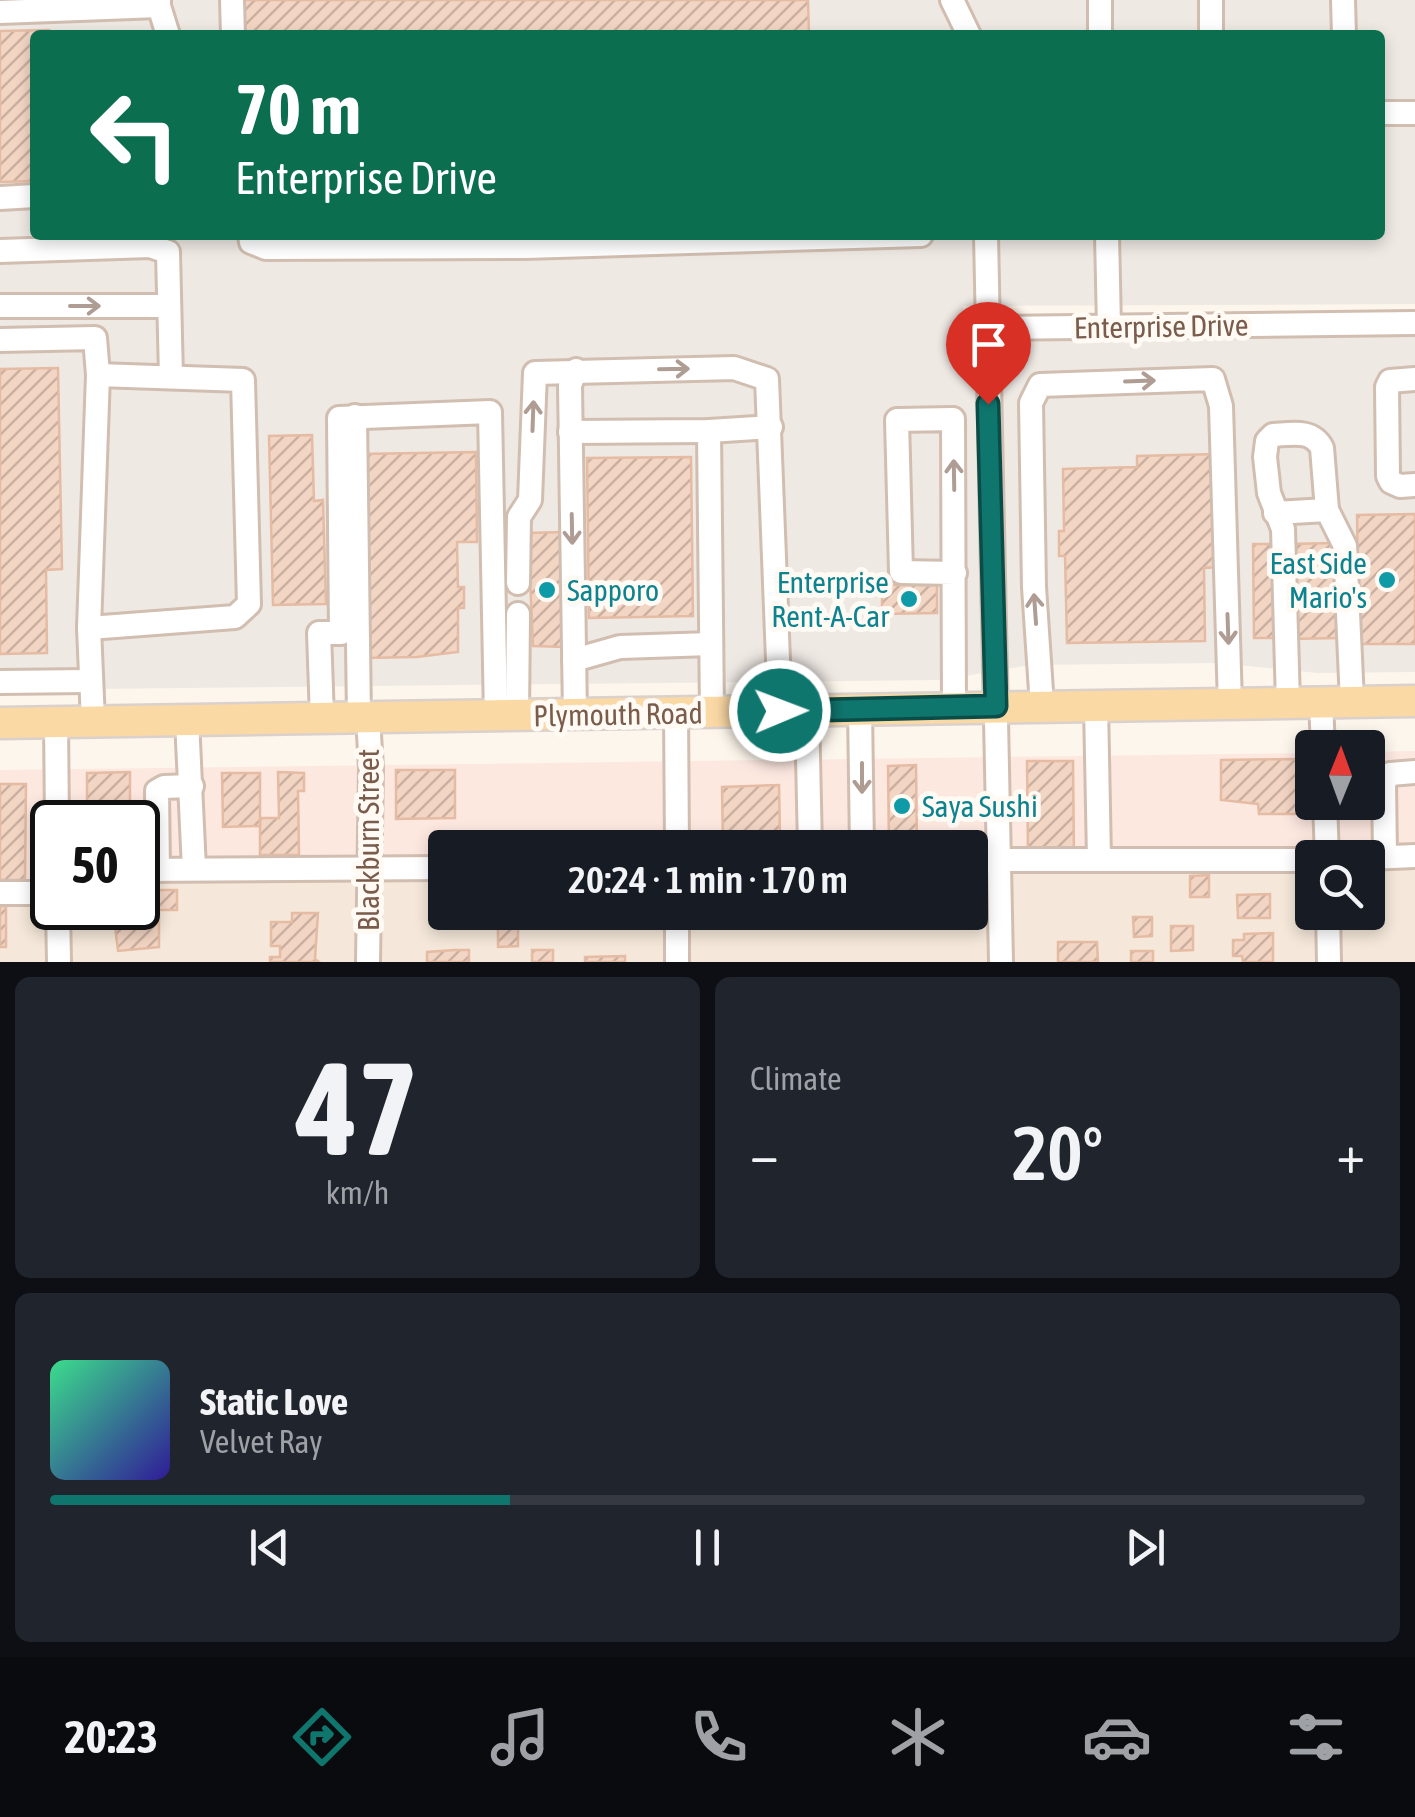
<!DOCTYPE html>
<html lang="en">
<head>
<meta charset="utf-8">
<style>
  :root { --surface:#171b24; --page:#20242c; --text:#f1f3f6; --muted:#9ea1a6; --line:#363941; --accent:#0f766e }
  body { margin:0; font-family:"Asap Condensed",sans-serif; background:var(--page); color:var(--text); height:100vh; display:flex; flex-direction:column; font-size:38px; white-space:nowrap }
  * { box-sizing:border-box; margin:0 }
  p { font-size:32px; color:var(--muted) }
  .icon { flex:none; width:55px; height:55px; fill:none; stroke:currentColor; stroke-width:2; stroke-linecap:round; stroke-linejoin:round }
  .map { position:relative; height:962px; overflow:hidden }
  .panel { display:flex; flex-direction:column; gap:15px; padding:15px; background:#0d0f14; flex:1 }
  .panel>* { flex:none }
  .hud { position:absolute; left:30px; top:30px; width:1355px; height:210px; border-radius:10px; box-shadow:0 5px 15px #0003; background:#0b6e4f; color:#fff; overflow:hidden }
  .needle { width:65px; rotate:1deg }
  .tools { position:absolute; left:1295px; top:730px; display:grid; gap:20px }
  .tools a { display:grid; place-items:center; width:90px; height:90px; border-radius:10px; background:var(--surface); box-shadow:0 5px 15px #0003; font-size:50px }
  .speed { position:absolute; left:30px; top:800px; display:flex; gap:20px; font-size:50px; font-weight:700; text-align:center }
  .speed>* { display:grid; place-content:center; width:130px; height:130px; border-radius:50%; background:var(--surface); box-shadow:0 5px 15px #0003; line-height:1 }
  .speed .limit { border:5px solid #111; border-radius:15px; background:#fff; color:#111 }
  .pin { position:absolute; display:grid; place-items:center; width:85px; height:85px; color:#fff; margin:-102px -42px; border-radius:50% 50% 50% 0; rotate:-45deg; box-shadow:0 0 10px #0007 }
  .pin .icon { rotate:45deg }
  .me { position:absolute; width:110px; margin:-55px; rotate:89deg; stroke-linejoin:round; filter:drop-shadow(0 0 8px #0008) }
  .turn { display:flex; align-items:center; gap:35px; height:210px; padding:0 40px; font-size:45px }
  .turn .icon { width:130px; height:130px; stroke-width:2.5 }
  .turn b { display:block; font-size:70px; line-height:85px }
  .big { font-size:75px; font-weight:600; line-height:1.1 }
  .panel .card { flex:1; display:flex; flex-direction:column; justify-content:center; gap:15px; min-width:0; padding:0 35px; border-radius:15px; background:var(--page) }
  .panel .dial { align-items:center; gap:0 }
  .dial b { font-size:130px; line-height:1 }
  .song { display:flex; align-items:center; gap:30px }
  .cover { width:120px; height:120px; border-radius:15px; background:linear-gradient(135deg,hsl(150 70% 55%),hsl(250 70% 35%)) }
  .played { height:10px; border-radius:5px; background:linear-gradient(90deg,var(--accent) 35%,var(--line) 35%) }
  .keys { display:flex; justify-content:space-around; direction:ltr }
  .heat { display:flex; justify-content:space-between; align-items:center; font-size:55px; direction:ltr }
  .panel .tiles { flex:1; display:grid; gap:15px; grid-template-columns:1fr 1fr }
  .card:last-child { grid-column:span 2 }
  .trip { position:absolute; left:428px; top:830px; width:560px; height:100px; border-radius:10px; background:var(--surface); box-shadow:0 5px 15px #0003; font-weight:600; line-height:100px; text-align:center }
  .dock { display:flex; height:160px; justify-content:space-around; align-items:center; background:#090b0e; color:var(--muted) }
  .dock .icon { width:70px; height:70px }
  .dock .active { color:var(--accent) }
  .dock b { font-size:45px; color:var(--text) }
  .map>svg:first-child { display:block }
  .residential { fill:#f5e8da }
  .commercial { fill:#fde8e0 }
  .industrial { fill:#efe9e4; fill-rule:evenodd }
  .building { fill:url(#building-hatch); stroke:#e6bba3; stroke-width:2.5 }
  .lines { fill:none; stroke-linecap:round; stroke-linejoin:round }
  .minor-casing { stroke:#d1beb0; stroke-width:28 }
  .major-casing { stroke:#dad1cd; stroke-width:35 }
  .minor { stroke:#fff; stroke-width:22 }
  .major { stroke:#fbd9a5; stroke-width:30 }
  .oneway { stroke:#af9d94 }
  .route-casing { stroke:#0a4d48; stroke-width:25 }
  .route { stroke:#0f766e; stroke-width:18 }
  .culture-dot { fill:#0f9aa8; stroke:#fffaf3; stroke-width:4 }
  .labels { text-anchor:middle; dominant-baseline:central; stroke-width:10; stroke-linejoin:round; paint-order:stroke }
  .street-label { font-size:30px; fill:#7a5c4d; stroke:#fffaf3 }
  .culture-label { font-size:30px; fill:#0d838f; stroke:#fffaf3; text-anchor:end }
</style>
</head>
<body>
<div class="map">
<svg width="1415" height="962" viewBox="0 0 1415 962">
  <defs>
    <pattern id="building-hatch" width="6" height="6" patternUnits="userSpaceOnUse" patternTransform="scale(2.5)"><rect width="6" height="6" fill="#f3d5c3"/><path d="M-1 1l2-2M0 6l6-6M5 7l2-2" fill="none" stroke="#cab0a1"/></pattern>
  </defs>
  <rect width="100%" height="100%" fill="#fdf6ec"/>
  <!-- residential -->
  <path class="residential" d="M 1415,866 L 1415,962 L 0,962 L 0,894 L 52,893 L 52,908 L 138,908 L 138,870 L 445,870 L 445,912 L 970,912 L 970,871 L 1312,867 L 1312,912 L 1368,912 L 1368,867 Z"/>
  <!-- commercial -->
  <path class="commercial" d="M 1415,751 L 1415,866 L 1368,858 L 1312,858 L 970,871 L 970,848 L 445,848 L 445,870 L 138,870 L 138,822 L 52,822 L 52,893 L 0,894 L 0,770 L 1312,753 L 1312,802 L 1368,802 L 1368,752 Z"/>
  <!-- industrial -->
  <path class="industrial" d="M 0,0 L 1415,0 L 1415,304 L 963,306 L 962,343 L 1415,335 L 1415,672 L 1318,673 L 1218,663 L 1030,665 L 942,680 L 0,690 ZM 35,35 L 1380,35 L 1380,235 L 35,235 Z"/>
  <!-- building -->
  <g class="building">
    <path d="M 244,0 L 808,0 L 809,35 L 245,35 Z"/>
    <path d="M 49,30 L 49,35 L 35,35 L 35,181 L 0,182 L 0,31 Z"/>
    <path d="M 58,368 L 62,569 L 46,570 L 47,653 L 0,654 L 0,369 Z"/>
    <path d="M 312,435 L 314,501 L 323,500 L 326,604 L 273,605 L 269,436 Z"/>
    <path d="M 476,452 L 477,542 L 457,542 L 458,587 L 464,587 L 464,608 L 458,608 L 458,652 L 417,657 L 363,658 L 360,454 Z"/>
    <path d="M 1217,454 L 1219,567 L 1204,568 L 1205,641 L 1067,643 L 1065,556 L 1059,556 L 1059,531 L 1064,531 L 1063,469 L 1137,467 L 1137,456 Z"/>
    <path d="M 691,457 L 693,616 L 589,618 L 587,458 Z"/>
    <path d="M 1415,514 L 1415,644 L 1359,644 L 1357,515 Z"/>
    <path d="M 563,532 L 564,647 L 533,646 L 528,533 Z"/>
    <path d="M 1335,543 L 1337,638 L 1290,639 L 1288,544 Z"/>
    <path d="M 1253,544 L 1279,544 L 1280,638 L 1254,638 Z"/>
    <path d="M 882,585 L 937,585 L 937,613 L 882,614 Z"/>
    <path d="M 1297,759 L 1298,814 L 1259,814 L 1258,804 L 1221,800 L 1221,760 Z"/>
    <path d="M 1027,761 L 1073,761 L 1074,855 L 1028,856 Z"/>
    <path d="M 916,765 L 917,847 L 889,847 L 888,766 Z"/>
    <path d="M 396,770 L 455,770 L 455,818 L 396,819 Z"/>
    <path d="M 130,772 L 130,822 L 87,822 L 87,773 Z"/>
    <path d="M 278,772 L 304,773 L 304,791 L 298,791 L 299,855 L 260,855 L 260,818 L 279,818 Z"/>
    <path d="M 222,773 L 260,773 L 260,826 L 223,827 Z"/>
    <path d="M 0,784 L 26,784 L 25,880 L 0,880 Z"/>
    <path d="M 779,785 L 780,837 L 766,837 L 766,848 L 723,848 L 722,787 Z"/>
    <path d="M 1209,875 L 1209,897 L 1190,897 L 1190,876 Z"/>
    <rect x="151" y="890" width="26" height="20"/>
    <path d="M 1270,894 L 1270,918 L 1238,918 L 1237,895 Z"/>
    <rect x="0" y="906" width="6" height="41"/>
    <path d="M 143,909 L 143,913 L 159,913 L 159,947 L 118,951 L 113,910 Z"/>
    <path d="M 292,913 L 318,913 L 315,959 L 319,962 L 270,962 L 270,957 L 280,957 L 280,946 L 271,946 L 271,922 L 292,922 Z"/>
    <path d="M 1133,917 L 1152,917 L 1152,936 L 1134,937 Z"/>
    <path d="M 518,926 L 518,946 L 498,947 L 498,927 Z"/>
    <path d="M 1171,926 L 1193,926 L 1193,950 L 1171,951 Z"/>
    <path d="M 1273,933 L 1273,962 L 1243,962 L 1242,956 L 1233,956 L 1233,940 L 1244,940 L 1244,934 Z"/>
    <path d="M 1058,942 L 1097,942 L 1098,962 L 1058,962 Z"/>
    <path d="M 455,950 L 469,950 L 469,962 L 427,962 L 427,952 Z"/>
    <rect x="532" y="950" width="21" height="12"/>
    <rect x="1131" y="951" width="22" height="11"/>
    <path d="M 625,956 L 625,962 L 585,962 L 585,957 Z"/>
  </g>
  <g class="lines">
    <!-- minor casing -->
    <g class="minor-casing">
      <g id="minor">
        <path d="M 232,0 L 233,35"/>
        <path d="M 952,0 L 969,35"/>
        <path d="M 1211,0 L 1211,35"/>
        <path d="M 1343,0 L 1344,35"/>
        <path d="M 159,6 L 168,35"/>
        <path d="M 0,12 L 159,6 L 159,0"/>
        <path d="M 1100,35 L 1100,0"/>
        <path d="M 1380,113 L 1415,113"/>
        <path d="M 0,198 L 35,196"/>
        <path d="M 250,235 L 251,242 L 266,248 L 525,247 L 921,235"/>
        <path d="M 986,235 L 1001,962"/>
        <path d="M 1107,235 L 1109,327"/>
        <path d="M 0,251 L 150,246 L 168,252 L 171,377"/>
        <path d="M 0,306 L 169,306"/>
        <path d="M 986,328 L 1415,323"/>
        <path d="M 0,340 L 95,338 L 98,375 L 89,628 L 93,721"/>
        <path d="M 1415,379 L 1390,381 L 1387,387 L 1388,476 L 1391,482 L 1400,486 L 1415,485"/>
        <path d="M 355,416 L 359,718"/>
        <path d="M 709,431 L 712,713"/>
        <path d="M 570,432 L 709,431 L 771,427"/>
        <path d="M 1275,513 L 1327,510"/>
        <path d="M 518,583 L 519,517 L 530,500 L 535,373 L 734,368 L 767,379 L 780,711"/>
        <path d="M 89,628 L 235,617 L 249,604 L 243,380 L 98,375"/>
        <path d="M 574,660 L 620,647 L 711,644"/>
        <path d="M 0,682 L 89,681"/>
        <path d="M 1321,702 L 1323,748"/>
        <path d="M 1288,703 L 1283,529 L 1269,493 L 1265,457 L 1267,441 L 1273,435 C 1292,434 1312,429 1322,448 L 1327,510 L 1345,546 L 1352,702"/>
        <path d="M 1096,705 L 1099,859"/>
        <path d="M 1042,706 L 1034,587 L 1031,403 L 1040,385 L 1213,379 L 1221,406 L 1230,704"/>
        <path d="M 954,707 L 953,419 L 897,420 L 901,572 L 955,573"/>
        <path d="M 860,709 L 862,848"/>
        <path d="M 807,711 L 810,848"/>
        <path d="M 676,713 L 677,848"/>
        <path d="M 575,715 L 570,385 L 576,370"/>
        <path d="M 517,716 L 518,614"/>
        <path d="M 322,718 L 319,633 L 341,633 L 339,418 L 490,412 L 496,716"/>
        <path d="M 368,718 L 371,768 L 368,962"/>
        <path d="M 187,720 L 194,869"/>
        <path d="M 56,722 L 57,822"/>
        <path d="M 1325,802 L 1327,858"/>
        <path d="M 1385,856 L 1384,783 L 1390,774 L 1415,772"/>
        <path d="M 1368,858 L 1415,856"/>
        <path d="M 970,860 L 1312,860"/>
        <path d="M 138,870 L 445,868"/>
        <path d="M 158,870 L 157,791 L 164,787 L 192,786"/>
        <path d="M 0,893 L 52,893"/>
        <path d="M 58,908 L 59,962"/>
        <path d="M 677,912 L 677,962"/>
        <path d="M 1328,912 L 1329,962"/>
      </g>
    </g>
    <!-- major casing -->
    <g class="major-casing">
      <path id="major" d="M 0,723 L 1415,701"/>
    </g>
    <!-- minor -->
    <use href="#minor" class="minor"/>
    <!-- major -->
    <use href="#major" class="major"/>
  </g>
  <!-- one-way arrows -->
  <defs><path id="oneway-shaft" d="M-6 0H5M1.5-3L5.5 0L1.5 3" fill="none" stroke-width="1.6" stroke-linecap="round" stroke-linejoin="round" transform="scale(2.5)"/></defs>
  <g class="oneway">
    <use href="#oneway-shaft" transform="translate(85 306)"/>
    <use href="#oneway-shaft" transform="translate(674 369) rotate(-1)"/>
    <use href="#oneway-shaft" transform="translate(1140 381) rotate(-2)"/>
    <use href="#oneway-shaft" transform="translate(533 416) rotate(-88)"/>
    <use href="#oneway-shaft" transform="translate(954 475) rotate(-91)"/>
    <use href="#oneway-shaft" transform="translate(572 529) rotate(89)"/>
    <use href="#oneway-shaft" transform="translate(1035 609) rotate(-94)"/>
    <use href="#oneway-shaft" transform="translate(1228 629) rotate(88)"/>
    <use href="#oneway-shaft" transform="translate(862 778) rotate(90)"/>
  </g>
  <g class="lines">
    <!-- route casing -->
    <g class="route-casing">
      <path id="route" d="M 780,711 L 996,706 L 988,404"/>
    </g>
    <!-- route -->
    <use href="#route" class="route"/>
  </g>
  <!-- markers -->
  <g class="culture-dot">
    <circle cx="1387" cy="580" r="10"/>
    <circle cx="547" cy="590" r="10"/>
    <circle cx="909" cy="599" r="10"/>
    <circle cx="902" cy="806" r="10"/>
  </g>
  <g class="labels">
    <!-- street labels -->
    <g class="street-label">
      <text transform="translate(1161 326) rotate(-1)">Enterprise Drive</text>
      <text transform="translate(618 714) rotate(-1)">Plymouth Road</text>
      <text transform="translate(368 840) rotate(-90)">Blackburn Street</text>
    </g>
    <!-- culture labels -->
    <g class="culture-label">
      <text x="1367" y="563">East Side<tspan x="1367" dy="34">Mario's</tspan></text>
      <text x="889" y="582">Enterprise<tspan x="889" dy="34">Rent-A-Car</tspan></text>
      <text x="567" y="590" text-anchor="start">Sapporo</text>
      <text x="922" y="806" text-anchor="start">Saya Sushi</text>
    </g>
  </g>
</svg>
<div class="tools">
<a><svg class="needle" viewBox="-14 -14 28 28"><path d="M0-13l5 13h-10z" fill="#e53935"/><path d="M0 13l5-13h-10z" fill="#9ea1a6"/></svg></a>
<a><svg class="icon" aria-label="search" viewBox="0 0 24 24"><circle cx="10" cy="10" r="6"/><path d="M15 15l6 6"/></svg></a>
</div>
<div class="speed"><div class="limit">50</div></div>
<div class="pin" style="left:988px;top:404px;background:#d93025"><svg class="icon" aria-label="arrive" viewBox="0 0 24 24"><path d="M6 21V4h12l-3 4 3 4H6"/></svg></div>
<svg class="me" style="left:780px;top:711px" viewBox="-20 -20 40 40"><circle r="17" fill="#0f766e" stroke="#fff" stroke-width="3"/><path d="M0-11L8 9 0 5-8 9z" fill="#fff"/></svg>
<div class="trip">20:24 · 1 min · 170 m</div>
<div class="hud">
<div class="turn"><svg class="icon" aria-label="left" viewBox="0 0 24 24"><path d="M17 20v-9H6M10 6l-5 5 5 5"/></svg><div><b>70 m</b>Enterprise Drive</div></div>
</div>
</div>
<section class="panel">
<div class="tiles">
<div class="card dial"><b>47</b><p>km/h</p></div>
<div class="card"><p>Climate</p>
<div class="heat"><a>−</a><b class="big">20°</b><a>+</a></div>
</div>
<div class="card">
<div class="song"><i class="cover"></i><div><b>Static Love</b><p>Velvet Ray</p></div></div>
<div class="played"></div>
<div class="keys"><svg class="icon" aria-label="previous" viewBox="0 0 24 24"><path d="M18 5L8 12l10 7zM5 5v14"/></svg><svg class="icon" aria-label="pause" viewBox="0 0 24 24"><path d="M8 5v14M16 5v14"/></svg><svg class="icon" aria-label="next" viewBox="0 0 24 24"><path d="M6 5l10 7-10 7zM19 5v14"/></svg></div>
</div>
</div>
</section>
<nav class="dock">
<b>20:23</b>
<svg class="icon active" aria-label="directions" viewBox="0 0 24 24"><path d="M12 3l9 9-9 9-9-9zM9 14v-3h6M13 9l2 2-2 2"/></svg>
<svg class="icon" aria-label="music" viewBox="0 0 24 24"><path d="M9 18V5l10-2v13"/><circle cx="6" cy="18" r="3"/><circle cx="16" cy="16" r="3"/></svg>
<svg class="icon" aria-label="phone" viewBox="0 0 24 24"><path d="M5 4h4l2 5-3 2q2 4 5 5l2-3 5 2v4C11 20 4 13 5 4z"/></svg>
<svg class="icon" aria-label="climate" viewBox="0 0 24 24"><path d="M12 3v18M4 7l16 10M4 17L20 7"/></svg>
<svg class="icon" aria-label="car" viewBox="0 0 24 24"><path d="M5 17H2v-5l4-1 3-4h7l3 4 3 1v5h-3M9 17h6M6 11h13"/><circle cx="7" cy="17" r="2"/><circle cx="17" cy="17" r="2"/></svg>
<svg class="icon" aria-label="filters" viewBox="0 0 24 24"><path d="M4 7h16M4 17h16"/><circle cx="9" cy="7" r="2"/><circle cx="15" cy="17" r="2"/></svg>
</nav>
</body>
</html>
